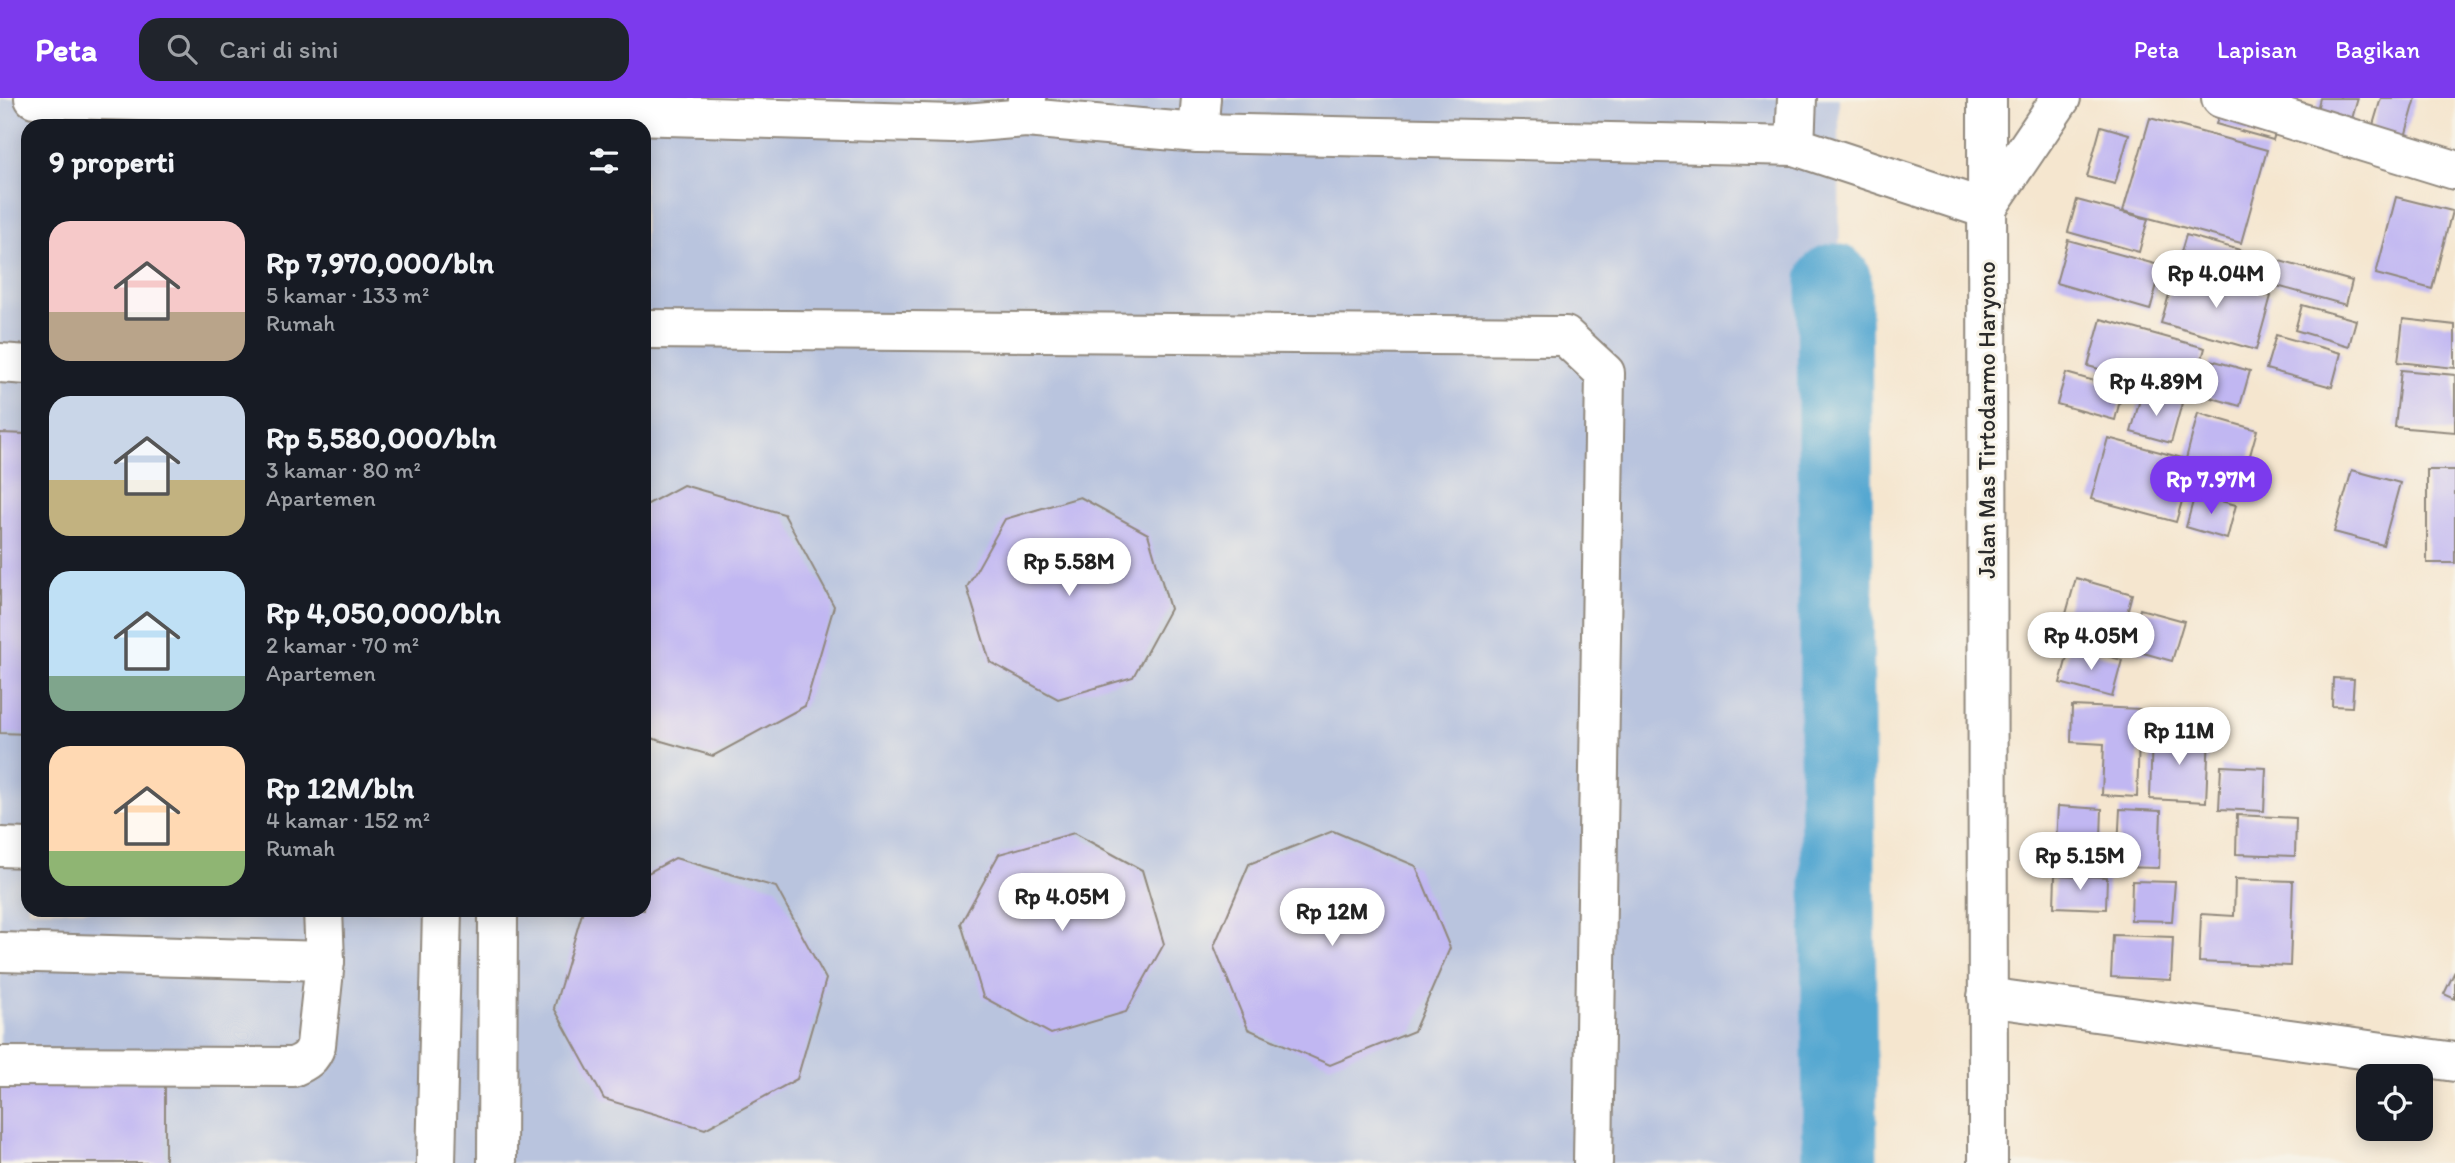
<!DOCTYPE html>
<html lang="id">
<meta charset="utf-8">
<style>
body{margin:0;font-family:Itim,sans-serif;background:#20242c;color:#f1f3f6;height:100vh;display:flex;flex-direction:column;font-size:26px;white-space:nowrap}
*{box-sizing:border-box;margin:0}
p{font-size:23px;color:#9ea1a6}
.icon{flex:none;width:38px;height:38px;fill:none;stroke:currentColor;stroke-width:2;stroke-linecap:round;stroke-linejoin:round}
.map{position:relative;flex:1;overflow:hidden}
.sheet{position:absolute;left:21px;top:21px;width:630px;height:798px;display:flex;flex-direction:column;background:#171b24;border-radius:21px;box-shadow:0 4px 18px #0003}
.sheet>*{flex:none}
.fabs{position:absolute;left:2356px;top:966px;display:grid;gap:14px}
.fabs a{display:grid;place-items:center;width:77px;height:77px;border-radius:14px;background:#171b24;box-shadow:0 4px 18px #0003;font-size:35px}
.price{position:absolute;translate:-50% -60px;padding:0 16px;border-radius:24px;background:#fff;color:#222;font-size:23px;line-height:46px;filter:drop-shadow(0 2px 4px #0008)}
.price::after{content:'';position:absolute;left:50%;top:42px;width:21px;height:16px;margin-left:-10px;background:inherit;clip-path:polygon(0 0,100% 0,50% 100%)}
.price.on{background:#7c3aed;color:#fff}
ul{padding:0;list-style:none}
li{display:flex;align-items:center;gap:21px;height:175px;padding:0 28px}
li span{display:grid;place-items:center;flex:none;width:196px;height:140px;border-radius:21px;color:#555}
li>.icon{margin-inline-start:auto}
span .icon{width:84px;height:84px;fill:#fffc;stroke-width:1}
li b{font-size:30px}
h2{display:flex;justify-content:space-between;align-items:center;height:84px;padding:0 28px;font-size:30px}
header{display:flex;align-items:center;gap:42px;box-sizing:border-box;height:98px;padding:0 35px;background:#7c3aed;color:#fff}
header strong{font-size:33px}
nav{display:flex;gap:38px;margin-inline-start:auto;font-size:24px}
.search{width:490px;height:63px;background:#20242c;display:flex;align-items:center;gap:18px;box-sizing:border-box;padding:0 24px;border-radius:21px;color:#9ea1a6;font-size:26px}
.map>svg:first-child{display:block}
</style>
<header>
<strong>Peta</strong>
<div class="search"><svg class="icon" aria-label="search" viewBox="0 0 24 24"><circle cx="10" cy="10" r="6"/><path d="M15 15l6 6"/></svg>Cari di sini</div>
<nav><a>Peta</a><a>Lapisan</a><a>Bagikan</a></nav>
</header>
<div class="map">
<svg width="2455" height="1065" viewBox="0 0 2455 1065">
<rect width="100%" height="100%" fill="#f7f3e8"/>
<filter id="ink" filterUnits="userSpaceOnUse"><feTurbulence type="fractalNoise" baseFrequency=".0143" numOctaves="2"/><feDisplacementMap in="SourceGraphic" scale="14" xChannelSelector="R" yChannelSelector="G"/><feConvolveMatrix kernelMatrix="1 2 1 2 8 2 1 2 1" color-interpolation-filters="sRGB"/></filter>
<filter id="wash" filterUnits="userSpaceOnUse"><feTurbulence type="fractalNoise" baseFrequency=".00686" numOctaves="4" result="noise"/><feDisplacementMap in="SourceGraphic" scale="28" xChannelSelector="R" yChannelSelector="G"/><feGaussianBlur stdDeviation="1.57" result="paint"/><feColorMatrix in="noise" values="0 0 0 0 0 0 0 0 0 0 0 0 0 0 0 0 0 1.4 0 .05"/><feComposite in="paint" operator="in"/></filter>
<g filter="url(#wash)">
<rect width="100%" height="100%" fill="#f5e6cf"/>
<path fill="#b9c4de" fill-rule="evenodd" d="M0,0h1839l3,1065h-1842zM28,28h616v784h-616z"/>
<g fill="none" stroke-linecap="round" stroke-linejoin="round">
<polyline stroke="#56a8d1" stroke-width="75" points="1834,183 1840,1065"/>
</g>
<g id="blocks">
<g fill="#c1b7f2">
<polygon points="2320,0 2358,0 2347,38 2313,28"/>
<polygon points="2381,0 2416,0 2403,46 2370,37"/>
<polygon points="2222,6 2279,22 2273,42 2216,26"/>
<polygon points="2150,20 2267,52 2241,145 2123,113"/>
<polygon points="2101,28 2129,36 2115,86 2087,79"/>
<polygon points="2396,99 2452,113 2432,191 2376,176"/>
<polygon points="2077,102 2148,121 2139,154 2068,134"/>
<polygon points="2186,137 2352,183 2346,207 2179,161"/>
<polygon points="2068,142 2162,168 2150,212 2056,185"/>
<polygon points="2176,172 2271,198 2256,252 2161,225"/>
<polygon points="2302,207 2356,222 2349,248 2295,232"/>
<polygon points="2101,221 2205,250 2192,297 2088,268"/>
<polygon points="2403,221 2455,227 2455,270 2398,264"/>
<polygon points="2276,237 2341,255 2332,289 2266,271"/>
<polygon points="2211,262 2250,273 2240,308 2202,297"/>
<polygon points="2401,272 2455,277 2455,334 2395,329"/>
<polygon points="2066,275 2123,291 2115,322 2057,306"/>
<polygon points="2142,294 2182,305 2171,345 2131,334"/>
<polygon points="2198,315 2257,332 2244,379 2193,365 2176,424 2091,401 2108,340 2186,361"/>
<polygon points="0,335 28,336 28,636 0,635"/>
<polygon points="2352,372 2400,385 2383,447 2334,434"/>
<rect x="2427" y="372" width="28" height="93"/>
<polygon points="683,387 784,416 834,508 805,608 713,658 644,638 644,408"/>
<polygon points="2195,396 2236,407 2227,441 2186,429"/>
<polygon points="1080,399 1148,436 1170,511 1133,579 1058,601 990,564 967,489 1005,421"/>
<polygon points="2076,480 2132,496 2119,545 2062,530"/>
<polygon points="2140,511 2184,523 2172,563 2129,551"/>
<polygon points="2070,548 2122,562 2112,599 2060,585"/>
<polygon points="2333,580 2354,581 2352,609 2332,608"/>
<polygon points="2072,608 2140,611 2137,699 2102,697 2104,646 2071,644"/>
<polygon points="2152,635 2209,637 2206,704 2150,701"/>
<polygon points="2221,668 2266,670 2264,713 2219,711"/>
<polygon points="2058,708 2102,711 2100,768 2055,766"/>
<polygon points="2120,711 2161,713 2159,770 2117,769"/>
<polygon points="2237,717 2296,720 2295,758 2236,756"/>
<polygon points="1333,733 1416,768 1450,850 1414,933 1330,967 1248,931 1214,848 1249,766"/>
<polygon points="1074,735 1142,772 1164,846 1126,914 1051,936 983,899 961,825 999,756"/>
<polygon points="675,760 776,789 826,881 797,981 705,1031 604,1001 554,910 583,812 644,812 644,777"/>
<polygon points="2055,777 2107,779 2106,811 2054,809"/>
<polygon points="2235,781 2293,783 2290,868 2199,864 2201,816 2234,818"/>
<polygon points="2132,783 2175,784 2172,823 2131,822"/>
<polygon points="2113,837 2173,839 2171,882 2111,879"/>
<polygon points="2455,873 2455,901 2444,896"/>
<polygon points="0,984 165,985 165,1065 0,1065"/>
</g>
</g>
</g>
<g filter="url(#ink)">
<use href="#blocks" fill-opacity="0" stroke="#90887d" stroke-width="2"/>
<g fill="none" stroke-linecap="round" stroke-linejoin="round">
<g stroke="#90887d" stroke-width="42">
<g id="minor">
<polyline points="34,0 953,26 1026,20"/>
<polyline points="1027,0 1026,20 1198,35"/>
<polyline points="1201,0 1198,35 1795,48"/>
<polyline points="1797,0 1795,48 1986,111 2061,0"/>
<polyline points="1987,0 1988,1065"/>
<polyline points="2221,0 2455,72"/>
<polyline points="644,231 1565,238 1605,275 1593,1065"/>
<polyline points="0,265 28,267"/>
<polyline points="0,749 28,750"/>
<polyline points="0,854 325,863"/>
<polyline points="1987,899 2455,964"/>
<path d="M0,968l293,1c12,-5 19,-9 23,-22l9,-84 -2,-51"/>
<polyline points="436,1065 442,812"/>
<polyline points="497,1065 498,812"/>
</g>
</g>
<use href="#minor" stroke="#fff" stroke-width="38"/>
</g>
</g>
<g text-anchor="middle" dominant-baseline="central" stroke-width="6" stroke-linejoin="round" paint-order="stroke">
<g font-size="24" fill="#2b2b2b" stroke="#f7f3e8">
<text transform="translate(1986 322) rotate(-90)">Jalan Mas Tirtodarmo Haryono</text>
</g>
</g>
</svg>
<div class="fabs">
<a><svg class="icon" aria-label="locate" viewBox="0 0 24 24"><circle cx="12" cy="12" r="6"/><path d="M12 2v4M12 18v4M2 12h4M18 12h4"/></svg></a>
</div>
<b class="price" style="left:2216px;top:212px">Rp 4.04M</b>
<b class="price" style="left:2156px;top:320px">Rp 4.89M</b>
<b class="price on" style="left:2211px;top:418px">Rp 7.97M</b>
<b class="price" style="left:1069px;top:500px">Rp 5.58M</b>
<b class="price" style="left:2091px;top:574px">Rp 4.05M</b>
<b class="price" style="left:2179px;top:669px">Rp 11M</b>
<b class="price" style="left:2080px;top:794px">Rp 5.15M</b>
<b class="price" style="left:1062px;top:835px">Rp 4.05M</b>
<b class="price" style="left:1332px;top:850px">Rp 12M</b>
<section class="sheet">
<h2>9 properti<svg class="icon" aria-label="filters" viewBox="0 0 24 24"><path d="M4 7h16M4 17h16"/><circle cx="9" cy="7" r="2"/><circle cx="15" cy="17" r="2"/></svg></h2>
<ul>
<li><span style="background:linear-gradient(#f6c9c9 65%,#b9a48a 0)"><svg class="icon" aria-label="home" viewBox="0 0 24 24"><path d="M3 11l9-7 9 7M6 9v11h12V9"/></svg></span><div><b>Rp 7,970,000/bln</b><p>5 kamar · 133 m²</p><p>Rumah</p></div></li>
<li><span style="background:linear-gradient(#c9d6e8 60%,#c2b280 0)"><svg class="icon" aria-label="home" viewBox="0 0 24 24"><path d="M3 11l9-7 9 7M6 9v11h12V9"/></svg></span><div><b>Rp 5,580,000/bln</b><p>3 kamar · 80 m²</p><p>Apartemen</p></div></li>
<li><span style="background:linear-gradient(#bfe0f5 75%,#7fa58c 0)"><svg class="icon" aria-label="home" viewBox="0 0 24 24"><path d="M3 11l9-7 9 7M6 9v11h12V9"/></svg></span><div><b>Rp 4,050,000/bln</b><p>2 kamar · 70 m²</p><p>Apartemen</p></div></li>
<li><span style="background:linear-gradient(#ffd9b3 75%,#8fb573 0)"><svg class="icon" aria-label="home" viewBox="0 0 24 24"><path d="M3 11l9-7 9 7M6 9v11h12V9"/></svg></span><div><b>Rp 12M/bln</b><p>4 kamar · 152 m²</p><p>Rumah</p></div></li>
</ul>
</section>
</div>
